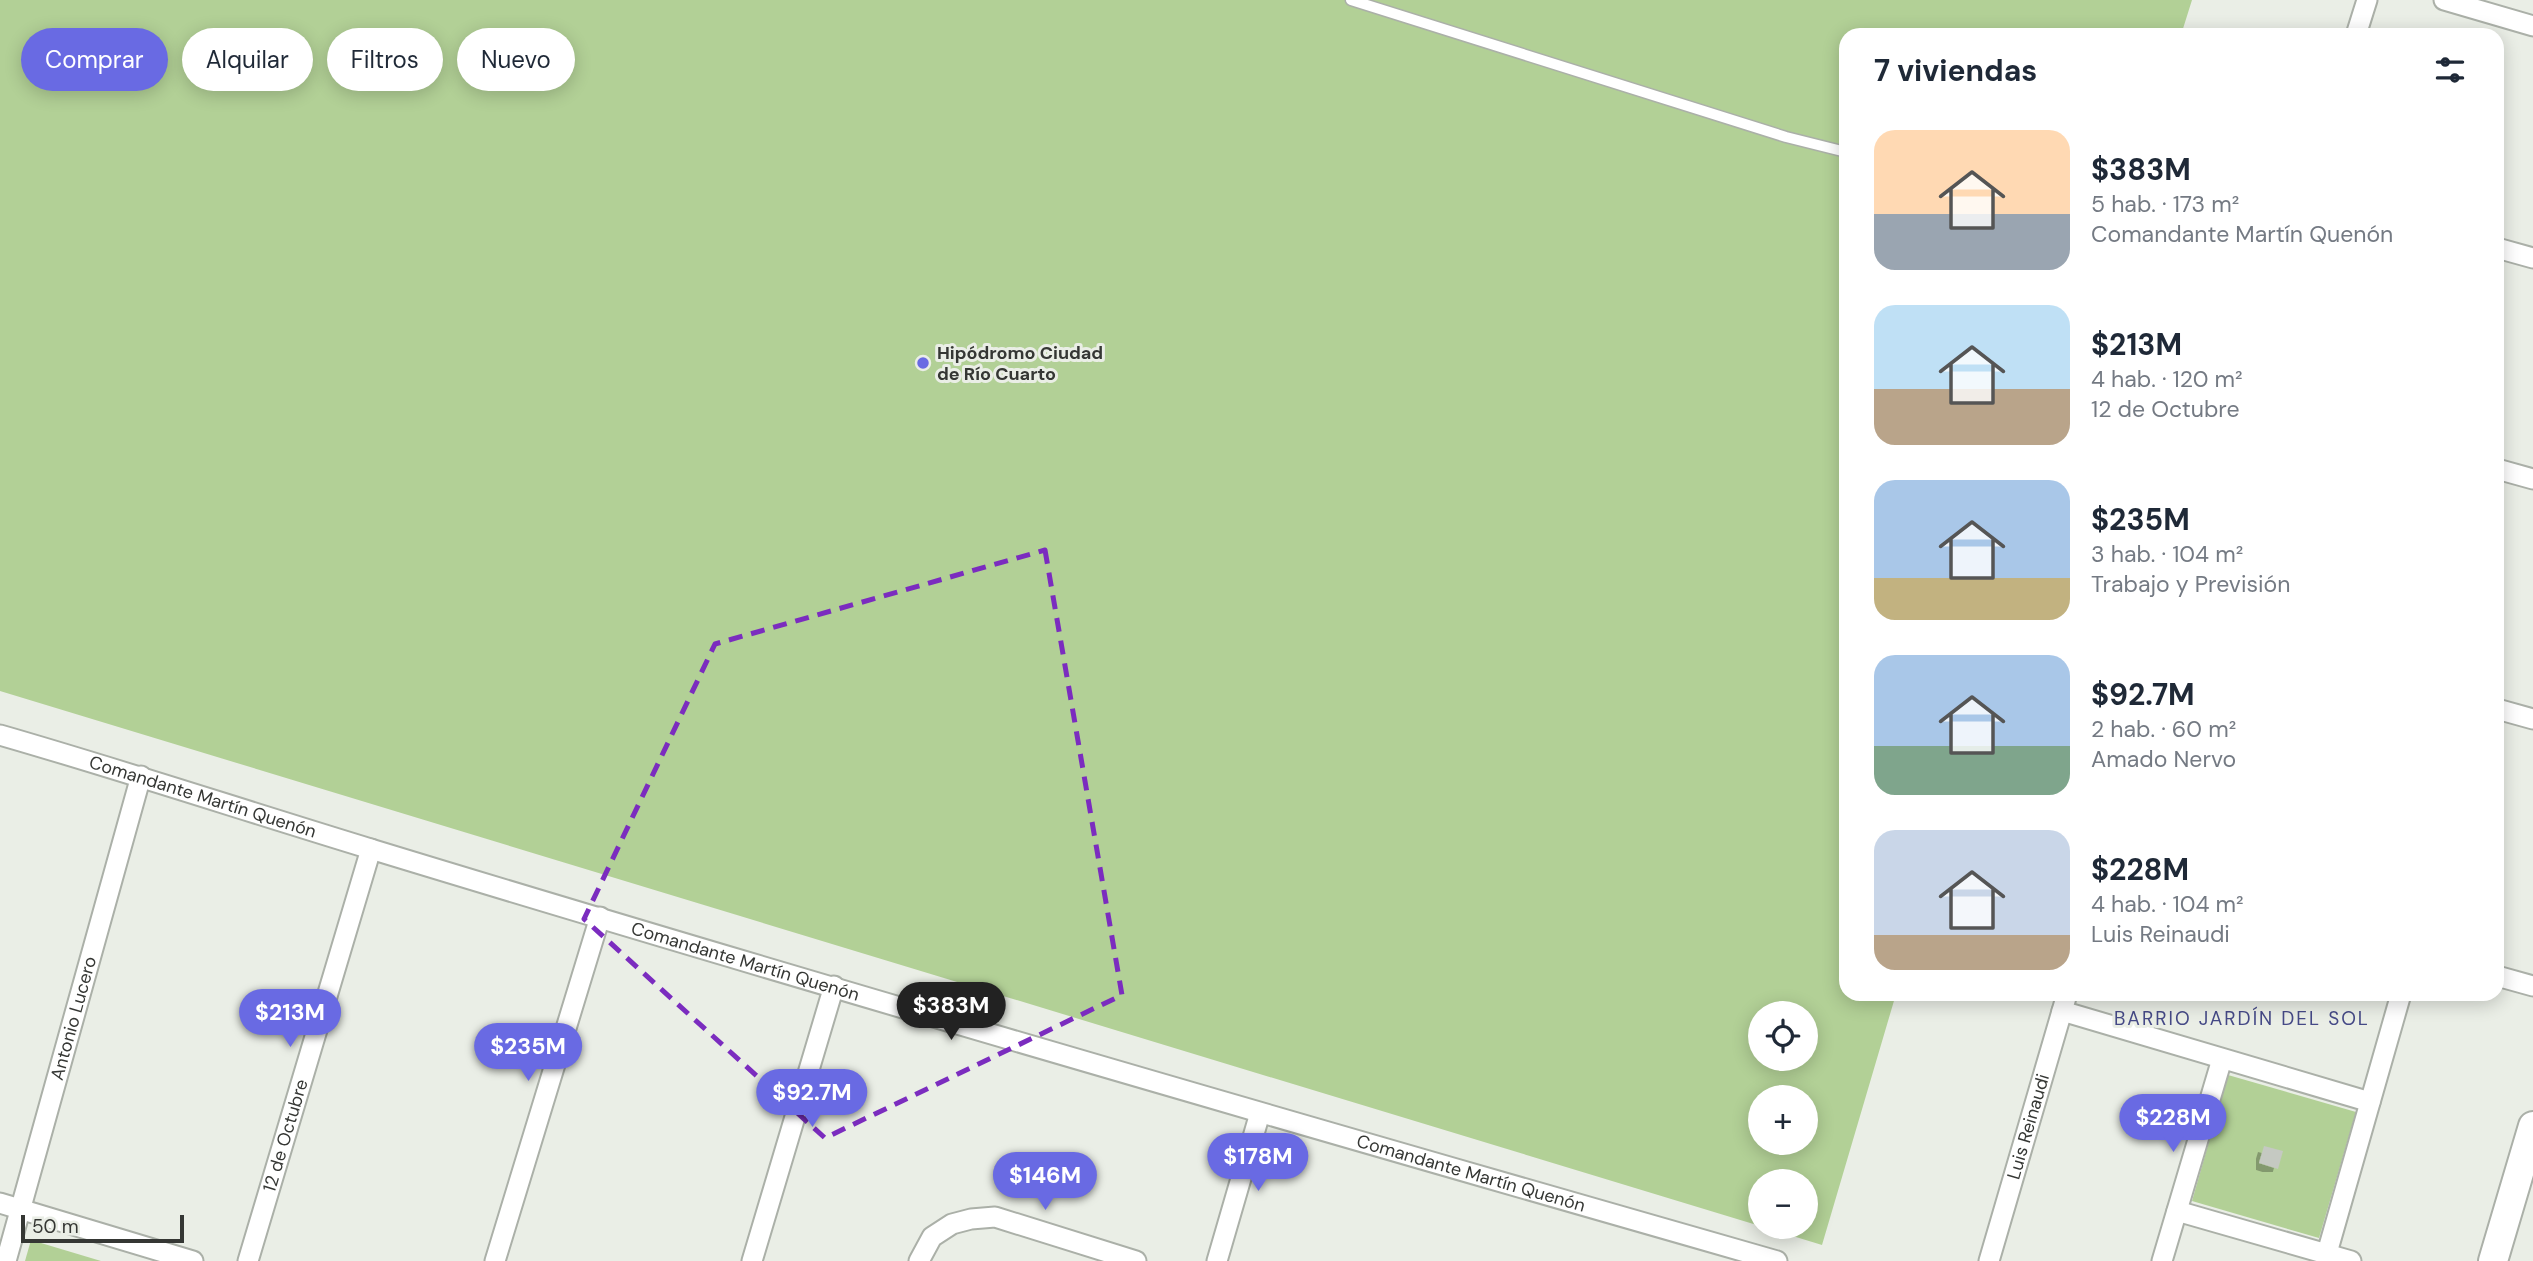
<!DOCTYPE html>
<html lang="es">
<meta charset="utf-8">
<style>
body{margin:0;font-family:"DM Sans",sans-serif;background:#f6f6f7;color:#1f2937;height:100vh;display:flex;flex-direction:column;font-size:26px;white-space:nowrap}
*{box-sizing:border-box;margin:0}
p{font-size:23px;color:#747a83}
.icon{flex:none;width:38px;height:38px;fill:none;stroke:currentColor;stroke-width:2;stroke-linecap:round;stroke-linejoin:round}
.map{position:relative;flex:1;overflow:hidden}
.drawer{position:absolute;left:1839px;top:28px;width:665px;height:973px;display:flex;flex-direction:column;background:#fff;border-radius:21px;box-shadow:0 4px 18px #0003}
.drawer>*{flex:none}
.top-card{position:absolute;left:21px;top:28px;width:665px;height:63px;display:flex;gap:14px}
.tools{position:absolute;left:1748px;top:1001px;display:grid;gap:14px}
.tools a{display:grid;place-items:center;width:70px;height:70px;border-radius:50%;background:#fff;box-shadow:0 4px 18px #0003;font-size:35px}
.scale{position:absolute;left:21px;bottom:18px;width:163px;box-sizing:border-box;padding-left:7px;border:4px solid #353734;border-top:0;font-size:19px;line-height:24px;white-space:nowrap;color:#353734;-webkit-text-stroke:5px #eaeee6;paint-order:stroke}
.price{position:absolute;translate:-50% -60px;padding:0 16px;border-radius:24px;background:#696ae3;color:#fff;font-size:23px;line-height:46px;filter:drop-shadow(0 2px 4px #0008)}
.price::after{content:'';position:absolute;left:50%;top:42px;width:21px;height:16px;margin-left:-10px;background:inherit;clip-path:polygon(0 0,100% 0,50% 100%)}
.price.active{background:#222;color:#fff}
ul{padding:0;list-style:none}
li{display:flex;align-items:center;gap:21px;height:175px;padding:0 35px}
li span{display:grid;place-items:center;flex:none;width:196px;height:140px;border-radius:21px;color:#555}
li>.icon{margin-inline-start:auto}
span .icon{width:84px;height:84px;fill:#fffc;stroke-width:1}
li b{font-size:30px}
h2{display:flex;justify-content:space-between;align-items:center;height:84px;padding:0 35px;font-size:30px}
.pill{padding:0 24px;border-radius:32px;background:#fff;box-shadow:0 4px 18px #0003;font-size:24px;line-height:63px}
.pill.active{background:#696ae3;color:#fff}
.map>svg:first-child{display:block}
</style>
<div class="map">
<svg width="2533" height="1261" viewBox="0 0 2533 1261">
<defs>
<filter id="shadow"><feDropShadow dx="-6" dy="6" stdDeviation="0" flood-color="#0004"/></filter>
</defs>
<rect width="100%" height="100%" fill="#eaeee6"/>
<g fill="#b2d096" fill-rule="evenodd">
<path d="M0,0h2192l-11,35h-335v959h50l-74,251 -59,-18h43v-46h-46v45l-1760,-535zM1760,1013h46v46h-46zM1760,1097h46v46h-46z"/>
<polygon points="2228,1075 2356,1112 2319,1238 2192,1201"/>
<polygon points="31,1240 101,1261 25,1261"/>
</g>
<polygon fill="#c5c9c2" filter="url(#shadow)" points="2264,1146 2283,1151 2278,1169 2259,1163"/>
<g fill="none" stroke-linecap="round" stroke-linejoin="round">
<g stroke="#abb0a8" stroke-width="13">
<polyline id="lane" points="1351,0 1786,137 1846,152"/>
</g>
<g stroke="#abb0a8" stroke-width="23">
<g id="street">
<polyline points="2444,0 2533,26"/>
<polyline points="2356,35 2367,0"/>
<polyline points="2497,248 2533,258"/>
<polyline points="2497,469 2533,479"/>
<polyline points="2497,709 2533,719"/>
<path id="s1" d="M0,735c125,36 249,77 374,115 466,142 934,277 1403,411"/>
<polyline points="2497,976 2533,986"/>
<polyline points="2062,1011 2370,1102"/>
<polyline points="0,1203 193,1261"/>
<polyline points="2177,1211 2351,1261"/>
<polyline points="2327,1253 2401,994"/>
<path id="s2" d="M6,1261l135,-485"/>
<path id="s3" d="M248,1261l123,-412"/>
<polyline points="495,1261 600,917"/>
<polyline points="752,1261 834,986"/>
<polyline points="919,1261 932,1237 952,1224 971,1219 995,1217 1136,1261"/>
<polyline points="1217,1261 1260,1113"/>
<path id="s4" d="M1989,1261l78,-267"/>
<polyline points="2162,1261 2222,1059"/>
</g>
</g>
<g stroke="#abb0a8" stroke-width="32">
<polyline id="secondary" points="2493,1261 2533,1126"/>
</g>
<use href="#lane" stroke="#fff" stroke-width="10"/>
<use href="#street" stroke="#fff" stroke-width="19"/>
<use href="#secondary" stroke="#fff" stroke-width="28"/>
</g>
<path fill="none" stroke="#7b2cbf" stroke-width="5" stroke-dasharray="14 9" stroke-linejoin="round" d="M1045,550l77,445 -297,143 -241,-219 131,-275z"/>
<circle fill="#696ae3" stroke="#eaeee6" stroke-width="2.5" cx="923" cy="363" r="7"/>
<g text-anchor="middle" dominant-baseline="central" stroke-width="6" stroke-linejoin="round" paint-order="stroke">
<g font-size="18" font-weight="bold" fill="#353734" stroke="#eaeee6" text-anchor="start">
<text x="937" y="353">Hipódromo Ciudad<tspan x="937" dy="21">de Río Cuarto</tspan></text>
</g>
<g font-size="18" fill="#353734" stroke="#eaeee6">
<text stroke="none"><textPath href="#s1" startOffset="212">Comandante Martín Quenón</textPath></text>
<text stroke="none"><textPath href="#s1" startOffset="779">Comandante Martín Quenón</textPath></text>
<text stroke="none"><textPath href="#s2" startOffset="252">Antonio Lucero</textPath></text>
<text stroke="none"><textPath href="#s4" startOffset="140">Luis Reinaudi</textPath></text>
<text stroke="none"><textPath href="#s3" startOffset="131">12 de Octubre</textPath></text>
<text stroke="none"><textPath href="#s1" startOffset="1535">Comandante Martín Quenón</textPath></text>
</g>
<g font-size="19" letter-spacing="2" fill="#454986" stroke="#eaeee6">
<text x="2242" y="1018">BARRIO JARDÍN DEL SOL</text>
</g>
</g>
</svg>
<div class="tools">
<a><svg class="icon" aria-label="locate" viewBox="0 0 24 24"><circle cx="12" cy="12" r="6"/><path d="M12 2v4M12 18v4M2 12h4M18 12h4"/></svg></a>
<a>+</a>
<a>−</a>
</div>
<div class="scale">50 m</div>
<b class="price active" style="left:951px;top:1042px">$383M</b>
<b class="price" style="left:290px;top:1049px">$213M</b>
<b class="price" style="left:528px;top:1083px">$235M</b>
<b class="price" style="left:812px;top:1129px">$92.7M</b>
<b class="price" style="left:2173px;top:1154px">$228M</b>
<b class="price" style="left:1258px;top:1193px">$178M</b>
<b class="price" style="left:1045px;top:1212px">$146M</b>
<div class="top-card">
<a class="pill active">Comprar</a>
<a class="pill">Alquilar</a>
<a class="pill">Filtros</a>
<a class="pill">Nuevo</a>
</div>
<section class="drawer">
<h2>7 viviendas<svg class="icon" aria-label="filters" viewBox="0 0 24 24"><path d="M4 7h16M4 17h16"/><circle cx="9" cy="7" r="2"/><circle cx="15" cy="17" r="2"/></svg></h2>
<ul>
<li><span style="background:linear-gradient(#ffd9b3 60%,#9aa5b1 0)"><svg class="icon" aria-label="home" viewBox="0 0 24 24"><path d="M3 11l9-7 9 7M6 9v11h12V9"/></svg></span><div><b>$383M</b><p>5 hab. · 173 m²</p><p>Comandante Martín Quenón</p></div></li>
<li><span style="background:linear-gradient(#bfe0f5 60%,#b9a48a 0)"><svg class="icon" aria-label="home" viewBox="0 0 24 24"><path d="M3 11l9-7 9 7M6 9v11h12V9"/></svg></span><div><b>$213M</b><p>4 hab. · 120 m²</p><p>12 de Octubre</p></div></li>
<li><span style="background:linear-gradient(#a9c7e8 70%,#c2b280 0)"><svg class="icon" aria-label="home" viewBox="0 0 24 24"><path d="M3 11l9-7 9 7M6 9v11h12V9"/></svg></span><div><b>$235M</b><p>3 hab. · 104 m²</p><p>Trabajo y Previsión</p></div></li>
<li><span style="background:linear-gradient(#a9c7e8 65%,#7fa58c 0)"><svg class="icon" aria-label="home" viewBox="0 0 24 24"><path d="M3 11l9-7 9 7M6 9v11h12V9"/></svg></span><div><b>$92.7M</b><p>2 hab. · 60 m²</p><p>Amado Nervo</p></div></li>
<li><span style="background:linear-gradient(#c9d6e8 75%,#b9a48a 0)"><svg class="icon" aria-label="home" viewBox="0 0 24 24"><path d="M3 11l9-7 9 7M6 9v11h12V9"/></svg></span><div><b>$228M</b><p>4 hab. · 104 m²</p><p>Luis Reinaudi</p></div></li>
</ul>
</section>
</div>
